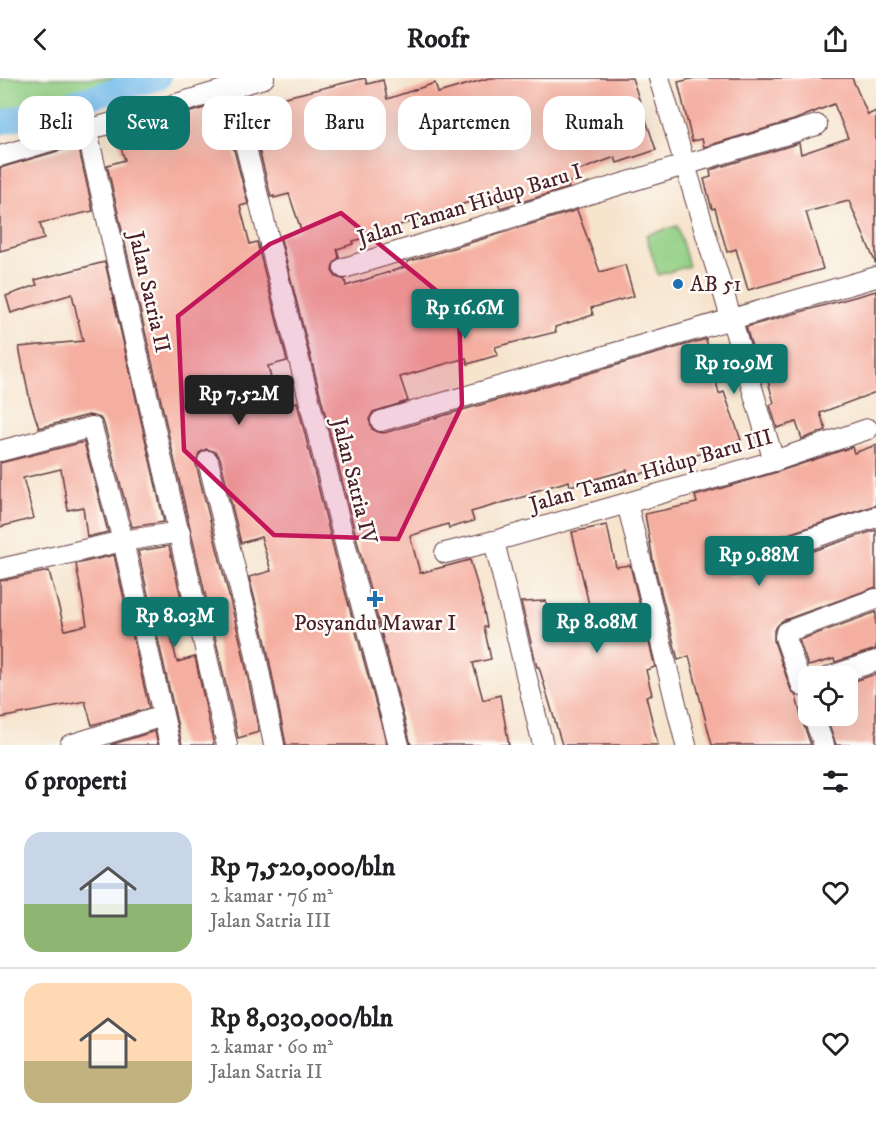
<!DOCTYPE html>
<html lang="id">
<meta charset="utf-8">
<style>
body{margin:0;font-family:"IM FELL DW Pica",serif;background:#f6f6f6;color:#202124;height:100vh;display:flex;flex-direction:column;font-size:22px;white-space:nowrap}
*{box-sizing:border-box;margin:0}
p{font-size:20px;color:#757577}
.icon{flex:none;width:33px;height:33px;fill:none;stroke:currentColor;stroke-width:2;stroke-linecap:round;stroke-linejoin:round}
.map{position:relative;height:667px;overflow:hidden}
.side{display:flex;flex-direction:column;background:#fff;flex:1}
.side>*{flex:none}
.banner{position:absolute;left:18px;top:18px;width:840px;height:54px;display:flex;gap:12px}
.controls{position:absolute;left:798px;top:588px;display:grid;gap:12px}
.controls a{display:grid;place-items:center;width:60px;height:60px;border-radius:12px;background:#fff;box-shadow:0 6px 24px #0002;font-size:30px}
.price{position:absolute;translate:-50% -51px;padding:0 14px;border-radius:6px;background:#0f766e;color:#fff;font-size:20px;line-height:39px;filter:drop-shadow(0 2px 3px #0008)}
.price::after{content:'';position:absolute;left:50%;top:36px;width:18px;height:14px;margin-left:-9px;background:inherit;clip-path:polygon(0 0,100% 0,50% 100%)}
.price.active{background:#222;color:#fff}
ul{padding:0;list-style:none}
li{display:flex;align-items:center;gap:18px;height:150px;padding:0 24px}
li+li{border-top:2px solid #e0e0e0}
li span{display:grid;place-items:center;flex:none;width:168px;height:120px;border-radius:18px;color:#555}
li>.icon{margin-inline-start:auto}
span .icon{width:72px;height:72px;fill:#fffc;stroke-width:1}
li b{font-size:26px}
h2{display:flex;justify-content:space-between;align-items:center;height:72px;padding:0 24px;font-size:26px}
.chip{padding:0 21px;border-radius:18px;background:#fff;box-shadow:0 6px 24px #0002;font-size:21px;line-height:54px}
.chip.active{background:#0f766e;color:#fff}
header{display:flex;justify-content:space-between;align-items:center;height:78px;padding:0 24px;background:#fff;font-size:27px;font-weight:700}
.map>svg:first-child{display:block}
</style>
<header><svg class="icon" aria-label="back" viewBox="0 0 24 24"><path d="M15 5l-7 7 7 7"/></svg>Roofr<svg class="icon" aria-label="share" viewBox="0 0 24 24"><path d="M12 15V3M7 8l5-5 5 5M5 13v7h14v-7"/></svg></header>
<div class="map">
<svg width="876" height="667" viewBox="0 0 876 667">
<rect width="100%" height="100%" fill="#fdfcf7"/>
<filter id="ink" filterUnits="userSpaceOnUse"><feTurbulence type="fractalNoise" baseFrequency=".0167" numOctaves="2"/><feDisplacementMap in="SourceGraphic" scale="12" xChannelSelector="R" yChannelSelector="G"/><feConvolveMatrix kernelMatrix="1 2 1 2 8 2 1 2 1" color-interpolation-filters="sRGB"/></filter>
<filter id="wash" filterUnits="userSpaceOnUse"><feTurbulence type="fractalNoise" baseFrequency=".008" numOctaves="4" result="noise"/><feDisplacementMap in="SourceGraphic" scale="24" xChannelSelector="R" yChannelSelector="G"/><feGaussianBlur stdDeviation="1.35" result="paint"/><feColorMatrix in="noise" values="0 0 0 0 0 0 0 0 0 0 0 0 0 0 0 0 0 1.4 0 .05"/><feComposite in="paint" operator="in"/></filter>
<g filter="url(#wash)">
<rect width="100%" height="100%" fill="#f6e4cd"/>
<g fill="#92cf84" stroke="#6e7758" stroke-width="1.5">
<polygon points="0,0 159,0 0,45"/>
<polygon points="677,148 689,188 658,197 646,157"/>
</g>
<g fill="none" stroke-linecap="round" stroke-linejoin="round">
<polyline stroke="#73bcec" stroke-width="24" points="0,45 159,0"/>
</g>
<g id="blocks">
<g fill="#f5afa0">
<polygon points="365,0 367,6 383,2 387,21 435,5 438,15 489,0 632,0 656,72 617,85 615,79 575,94 577,102 567,105 569,110 500,130 496,117 456,128 457,131 375,154 376,157 353,163 353,166 337,171 339,179 333,187 332,193 336,199 345,202 346,208 408,188 407,184 577,132 600,194 625,187 634,218 591,230 593,237 555,249 556,254 495,269 498,277 468,286 466,280 400,299 408,323 373,334 369,341 372,351 378,354 384,355 706,261 719,316 724,314 741,362 629,400 627,392 570,408 569,403 532,414 533,416 471,434 474,443 449,450 448,446 410,458 420,495 470,482 482,523 487,549 484,549 491,581 473,585 483,622 500,617 509,667 411,667 361,478 280,158 301,152 289,116 274,120 274,118 271,119 248,28"/>
<polygon points="695,0 852,0 868,37 876,33 876,186 849,123 806,134 823,191 748,212 736,171 727,174 715,130 712,131 704,101 711,99 710,92 799,65 801,76 848,60 834,26 794,42 704,69 702,61 692,63 678,4"/>
<polygon points="218,26 221,33 224,33 248,126 240,128 250,166 257,164 287,283 268,288 278,329 297,324 337,484 387,667 286,667 265,561 249,499 271,493 261,459 241,465 220,380 216,374 206,371 199,375 196,386 241,566 259,654 238,660 107,87 125,82 118,62 154,50 153,45"/>
<polygon points="78,67 93,133 40,145 44,161 0,173 0,90"/>
<polygon points="105,184 164,444 132,449 104,346 100,340 89,337 39,350 30,323 19,269 83,263 72,216 11,235 6,218 37,207 35,202"/>
<polygon points="876,213 876,314 820,335 826,352 802,361 796,344 777,350 770,327 774,325 763,285 757,286 746,249"/>
<polygon points="84,364 108,454 87,459 83,429 68,432 61,391 23,400 34,440 0,449 0,385"/>
<polygon points="876,367 876,427 730,475 722,483 723,489 726,495 731,498 737,498 876,452 876,509 782,543 774,552 774,563 791,612 796,618 802,642 811,667 712,667 689,578 678,582 653,482 645,436 697,425 695,418 777,394 852,369 854,375"/>
<polygon points="607,447 616,489 630,487 655,589 646,592 652,617 646,618 658,667 562,667 539,589 537,589 521,524 546,523 547,538 590,531 572,454"/>
<polygon points="169,468 186,541 168,545 177,584 195,579 214,667 182,667 138,473"/>
<polygon points="114,477 149,630 92,647 85,623 0,640 0,503 49,493 65,552 87,547 76,486"/>
<polygon points="876,534 876,571 835,584 834,581 808,588 799,562"/>
<polygon points="876,596 876,667 836,667 828,643 848,638 848,605"/>
<polygon points="155,653 158,667 110,667"/>
</g>
</g>
</g>
<g filter="url(#ink)">
<use href="#blocks" fill-opacity="0" stroke="#643d43" stroke-width="1.5"/>
<g fill="none" stroke-linecap="round" stroke-linejoin="round">
<g stroke="#643d43" stroke-width="22">
<g id="minor">
<polyline points="659,0 774,383"/>
<polyline points="231,10 349,481 399,667"/>
<polyline points="87,53 227,667"/>
<polyline points="0,78 264,0"/>
<polyline points="344,190 817,47"/>
<polyline points="381,343 876,199"/>
<polyline points="0,373 92,349 123,463 170,667"/>
<polyline points="208,383 253,563 274,667"/>
<polyline points="627,425 686,667"/>
<polyline points="494,463 543,667"/>
<polyline points="445,475 494,463 774,383 868,351"/>
<polyline points="734,486 876,439"/>
<polyline points="0,491 123,463 180,454"/>
<polyline points="831,598 876,583"/>
<polyline points="802,608 785,559 786,554 876,521"/>
<polyline points="813,638 824,667"/>
<polyline points="70,667 163,638"/>
</g>
</g>
<use href="#minor" stroke="#fff" stroke-width="20"/>
</g>
</g>
<path fill="#c2185b" fill-opacity="0.2" stroke="#c2185b" stroke-width="4.5" stroke-linejoin="round" d="M341,135l118,96 3,96 -64,134 -124,-4 -90,-85 -6,-134 92,-72z"/>
<g fill="#1f6fb2" stroke="#fdfcf7" stroke-width="2">
<circle cx="678" cy="206" r="6"/>
<path d="M372 512h6v6h6v6h-6v6h-6v-6h-6v-6h6z"/>
</g>
<g text-anchor="middle" dominant-baseline="central" stroke-width="5" stroke-linejoin="round" paint-order="stroke">
<g font-size="22" fill="#4a1f2b" stroke="#fdfcf7">
<text transform="translate(470 127) rotate(-17)">Jalan Taman Hidup Baru I</text>
<text transform="translate(149 214) rotate(77)">Jalan Satria II</text>
<text transform="translate(651 393) rotate(-16)">Jalan Taman Hidup Baru III</text>
<text transform="translate(354 403) rotate(76)">Jalan Satria IV</text>
</g>
<g font-size="22" fill="#4a1f2b" stroke="#fdfcf7" text-anchor="start">
<text x="690" y="206">AB 51</text>
<text x="375" y="545" text-anchor="middle">Posyandu Mawar I</text>
</g>
</g>
</svg>
<div class="controls">
<a><svg class="icon" aria-label="locate" viewBox="0 0 24 24"><circle cx="12" cy="12" r="6"/><path d="M12 2v4M12 18v4M2 12h4M18 12h4"/></svg></a>
</div>
<b class="price" style="left:465px;top:262px">Rp 16.6M</b>
<b class="price" style="left:734px;top:317px">Rp 10.9M</b>
<b class="price active" style="left:239px;top:348px">Rp 7.52M</b>
<b class="price" style="left:759px;top:509px">Rp 9.88M</b>
<b class="price" style="left:175px;top:570px">Rp 8.03M</b>
<b class="price" style="left:597px;top:576px">Rp 8.08M</b>
<div class="banner">
<a class="chip">Beli</a>
<a class="chip active">Sewa</a>
<a class="chip">Filter</a>
<a class="chip">Baru</a>
<a class="chip">Apartemen</a>
<a class="chip">Rumah</a>
</div>
</div>
<section class="side">
<h2>6 properti<svg class="icon" aria-label="filters" viewBox="0 0 24 24"><path d="M4 7h16M4 17h16"/><circle cx="9" cy="7" r="2"/><circle cx="15" cy="17" r="2"/></svg></h2>
<ul>
<li><span style="background:linear-gradient(#c9d6e8 60%,#8fb573 0)"><svg class="icon" aria-label="home" viewBox="0 0 24 24"><path d="M3 11l9-7 9 7M6 9v11h12V9"/></svg></span><div><b>Rp 7,520,000/bln</b><p>2 kamar · 76 m²</p><p>Jalan Satria III</p></div><svg class="icon" aria-label="heart" viewBox="0 0 24 24"><path d="M12 20l-8-8c-3-5 5-10 8-4 3-6 11-1 8 4z"/></svg></li>
<li><span style="background:linear-gradient(#ffd9b3 65%,#c2b280 0)"><svg class="icon" aria-label="home" viewBox="0 0 24 24"><path d="M3 11l9-7 9 7M6 9v11h12V9"/></svg></span><div><b>Rp 8,030,000/bln</b><p>2 kamar · 60 m²</p><p>Jalan Satria II</p></div><svg class="icon" aria-label="heart" viewBox="0 0 24 24"><path d="M12 20l-8-8c-3-5 5-10 8-4 3-6 11-1 8 4z"/></svg></li>
</ul>
</section>
